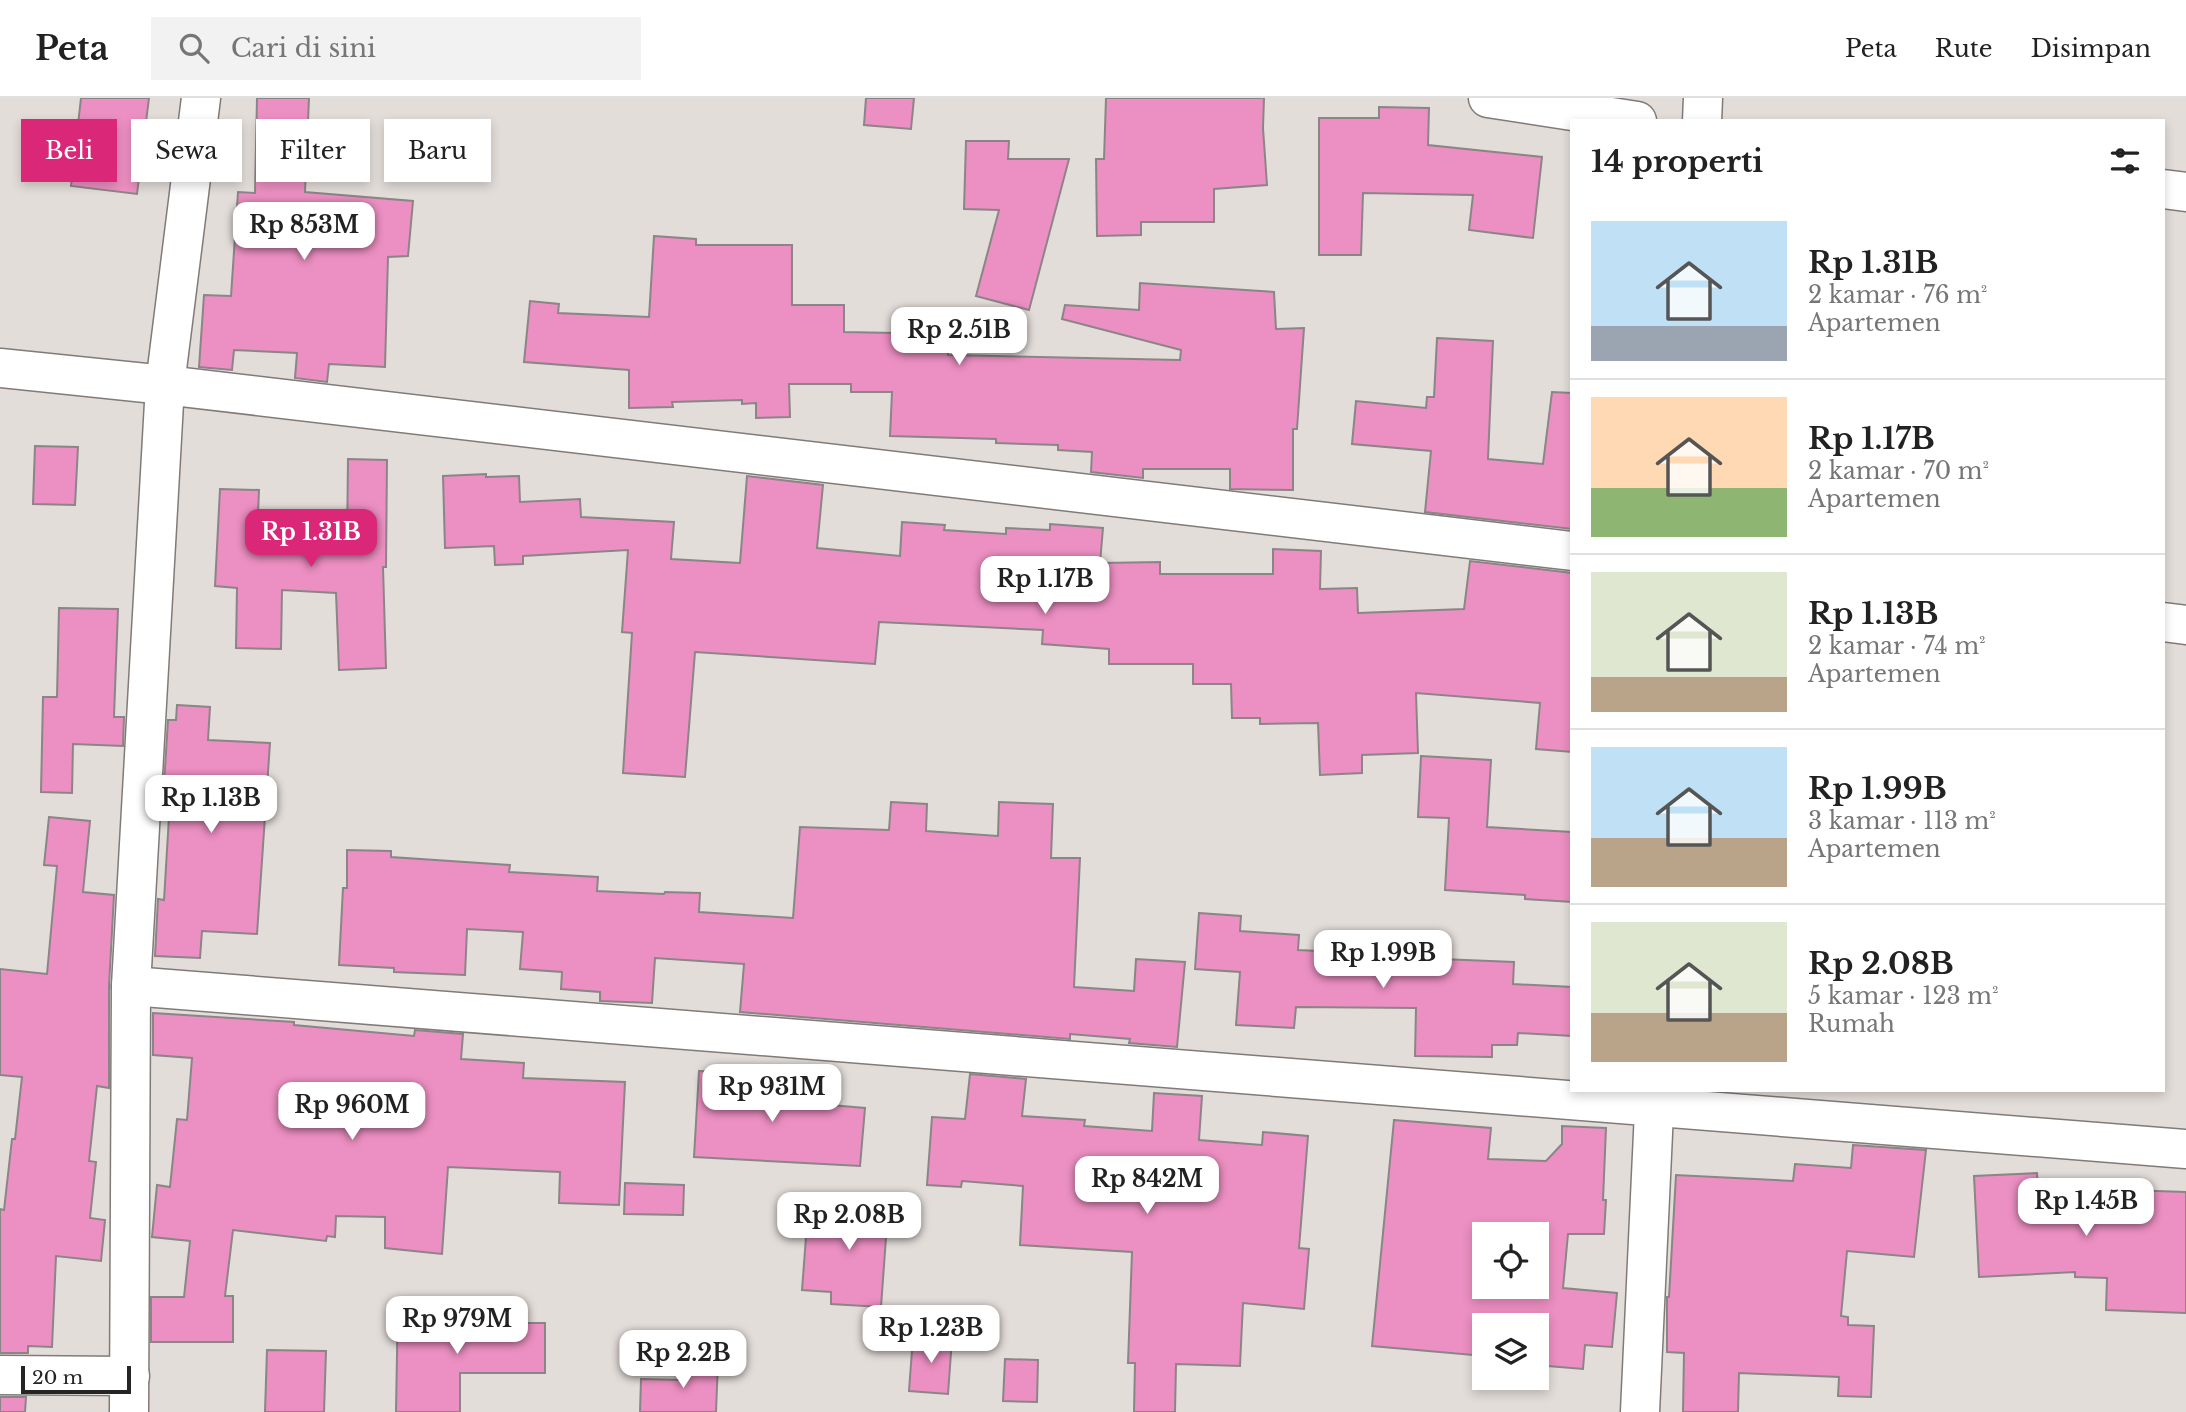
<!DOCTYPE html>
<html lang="id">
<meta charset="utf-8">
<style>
body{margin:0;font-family:"Libre Baskerville",serif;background:#f2f2f2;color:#222;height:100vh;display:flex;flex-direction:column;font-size:26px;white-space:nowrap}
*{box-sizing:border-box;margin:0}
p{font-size:23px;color:#767676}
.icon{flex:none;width:38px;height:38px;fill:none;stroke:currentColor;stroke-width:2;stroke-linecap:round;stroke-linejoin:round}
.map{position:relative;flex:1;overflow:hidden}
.details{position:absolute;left:1570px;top:21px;width:595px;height:973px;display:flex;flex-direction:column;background:#fff;border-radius:0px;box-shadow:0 4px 10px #0003}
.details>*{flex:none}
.top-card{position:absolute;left:21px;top:21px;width:665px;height:63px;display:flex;gap:14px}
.buttons{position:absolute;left:1472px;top:1124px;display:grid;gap:14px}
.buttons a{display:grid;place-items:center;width:77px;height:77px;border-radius:0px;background:#fff;box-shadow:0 4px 10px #0003;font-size:35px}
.scale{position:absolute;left:21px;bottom:18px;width:110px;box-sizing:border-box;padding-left:7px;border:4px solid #272524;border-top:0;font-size:19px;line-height:24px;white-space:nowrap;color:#272524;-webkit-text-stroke:5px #fff;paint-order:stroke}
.price{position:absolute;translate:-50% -60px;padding:0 16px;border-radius:14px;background:#fff;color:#222;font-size:23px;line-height:46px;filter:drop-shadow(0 2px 4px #0008)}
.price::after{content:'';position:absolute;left:50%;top:42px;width:21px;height:16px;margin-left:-10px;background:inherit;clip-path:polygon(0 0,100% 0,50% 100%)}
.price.on{background:#db2777;color:#fff}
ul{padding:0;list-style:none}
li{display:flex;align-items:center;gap:21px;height:175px;padding:0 21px}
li+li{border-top:2px solid #e0e0e0}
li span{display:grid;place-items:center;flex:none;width:196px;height:140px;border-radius:0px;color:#555}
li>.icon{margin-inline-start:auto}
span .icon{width:84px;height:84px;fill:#fffc;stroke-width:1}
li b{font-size:30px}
h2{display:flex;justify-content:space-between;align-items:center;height:84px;padding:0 21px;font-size:30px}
.pill{padding:0 24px;border-radius:0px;background:#fff;box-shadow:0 4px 10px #0003;font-size:24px;line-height:63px}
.pill.on{background:#db2777;color:#fff}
header{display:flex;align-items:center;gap:42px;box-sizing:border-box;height:98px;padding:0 35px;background:#fff;border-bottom:2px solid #e0e0e0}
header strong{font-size:33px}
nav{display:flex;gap:38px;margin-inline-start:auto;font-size:24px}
.search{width:490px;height:63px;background:#f2f2f2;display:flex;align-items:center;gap:18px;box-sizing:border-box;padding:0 24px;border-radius:0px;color:#767676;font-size:26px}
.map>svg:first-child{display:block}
</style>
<header>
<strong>Peta</strong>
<div class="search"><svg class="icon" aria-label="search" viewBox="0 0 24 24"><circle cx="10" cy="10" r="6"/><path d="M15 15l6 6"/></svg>Cari di sini</div>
<nav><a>Peta</a><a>Rute</a><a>Disimpan</a></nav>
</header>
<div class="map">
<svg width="2186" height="1314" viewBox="0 0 2186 1314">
<rect width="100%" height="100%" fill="#e3ddd9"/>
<g fill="#ec8fc2" stroke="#8b8588" stroke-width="2" fill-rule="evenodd">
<polygon points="81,0 149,0 137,96 71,88"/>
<polygon points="257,0 309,0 305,94 413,103 408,158 388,159 385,269 329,266 327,284 295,280 297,255 234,252 232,272 199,269 204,197 231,198 238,94 255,95"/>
<polygon points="866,0 914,0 911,31 864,27"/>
<polygon points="1106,0 1264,0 1263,30 1267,87 1214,91 1214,124 1141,124 1141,137 1097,138 1096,61 1104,61"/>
<polygon points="1379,9 1429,10 1428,47 1542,59 1533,140 1469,132 1473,97 1363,95 1361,157 1319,157 1319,20 1379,20"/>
<polygon points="966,43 1009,43 1008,61 1069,61 1029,212 976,198 999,112 964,111"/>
<polygon points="654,138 696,141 696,147 792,147 792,207 844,207 844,234 948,236 948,257 1180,262 1181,252 1062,221 1065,207 1139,212 1140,185 1274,194 1276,231 1304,230 1297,331 1293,331 1293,392 1230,391 1230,371 1143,371 1143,380 1091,374 1092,354 1058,352 1058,347 996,345 996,341 890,338 892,294 851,294 851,286 789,286 790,319 756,320 756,305 742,306 742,302 672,304 673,309 629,310 629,272 524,264 530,203 559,206 558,215 649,219"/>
<polygon points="1437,240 1493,243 1488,361 1543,366 1552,294 1572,295 1572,431 1425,414 1431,353 1352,346 1356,303 1426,310 1427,299 1434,299"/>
<polygon points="35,348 78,349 75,407 33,406"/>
<polygon points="348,361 387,362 386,469 383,469 386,570 339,572 336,495 282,492 281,551 236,550 237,490 215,488 220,391 259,392 257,440 347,445"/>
<polygon points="486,376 486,379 519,378 520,404 580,401 581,419 674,424 671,461 740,465 747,378 823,387 817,450 900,458 902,424 945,427 944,432 1006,436 1006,430 1050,432 1050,426 1103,430 1100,465 1160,464 1160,476 1273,476 1273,451 1321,453 1320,491 1357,490 1358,515 1464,511 1470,463 1572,475 1572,654 1536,651 1540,605 1416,595 1418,655 1362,657 1362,675 1320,677 1318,625 1260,626 1260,620 1232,620 1231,586 1193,586 1193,566 1109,566 1109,551 1042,546 1043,532 879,524 875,566 695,554 685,679 623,675 632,535 622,534 628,452 523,458 523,466 495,467 494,448 445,450 443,378"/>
<polygon points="59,510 118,511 114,619 124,619 123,648 73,646 72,695 41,694 43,599 57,599"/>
<polygon points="177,607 210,609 208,642 270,645 257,836 202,833 200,860 155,858 158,801 164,802 170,702 163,702 168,622 176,622"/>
<polygon points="1421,658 1491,662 1487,729 1572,734 1572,804 1525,801 1525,797 1445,792 1449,720 1418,719"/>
<polygon points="891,704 927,706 926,733 998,738 999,704 1053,706 1051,760 1080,760 1074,889 1134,893 1136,861 1185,864 1177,949 1129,945 1130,941 1070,936 1070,941 740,914 744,866 655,860 652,905 600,903 600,894 561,891 562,874 520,871 523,834 467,831 465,877 394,874 394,870 339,867 343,790 347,790 347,752 391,753 391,759 510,767 509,774 598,779 597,793 664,796 665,794 700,795 699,814 793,820 800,729 889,732"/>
<polygon points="49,719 90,723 83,794 114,797 109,888 109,990 97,988 89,1063 96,1064 90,1120 105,1122 101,1163 56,1158 52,1249 28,1248 28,1255 0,1255 0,1111 4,1112 12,1041 15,1041 22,979 0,977 0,871 47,876 57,768 44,767"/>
<polygon points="1199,815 1241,818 1240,833 1299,837 1298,852 1361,855 1361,861 1417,863 1417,860 1514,864 1513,886 1572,889 1572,938 1518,935 1517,947 1492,947 1492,959 1415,958 1416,910 1296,909 1294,930 1236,927 1240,874 1195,871"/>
<polygon points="153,915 294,924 294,927 414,938 415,932 463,936 461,961 524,965 523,980 625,984 619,1107 559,1105 560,1074 448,1069 442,1156 385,1150 385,1119 336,1118 335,1139 327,1138 326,1143 233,1132 225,1198 233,1198 233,1244 151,1244 151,1199 184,1199 190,1143 152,1139 157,1087 170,1089 177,1021 187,1022 192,960 153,957"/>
<polygon points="699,973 742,975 742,981 796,984 795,1004 865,1010 860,1068 694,1059"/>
<polygon points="970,976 1026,981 1022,1018 1085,1022 1084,1028 1152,1033 1154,995 1202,998 1199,1042 1262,1047 1263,1034 1308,1038 1299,1150 1309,1151 1304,1211 1243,1205 1240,1268 1176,1266 1175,1314 1134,1314 1135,1265 1128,1265 1132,1154 1020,1147 1023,1088 962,1083 961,1089 927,1087 932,1019 965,1021"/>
<path d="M1394,1022l97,8 -3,31 58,2 16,-17v-18l44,2 -3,72h3l-2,34h-36l-5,54 54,5 -5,54 -27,-2 -2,24 -47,-4v-40h-52v31l-112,-10zM1484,1136h52v52h-52z"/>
<polygon points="1853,1047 1926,1052 1914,1159 1847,1153 1841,1218 1848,1219 1848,1227 1874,1228 1871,1299 1838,1298 1839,1279 1739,1275 1738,1314 1683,1314 1684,1255 1667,1254 1667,1199 1669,1199 1676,1077 1793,1083 1795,1066 1851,1070"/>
<polygon points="2037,1075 2038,1089 2186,1094 2186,1215 2106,1212 2107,1180 2075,1179 2075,1174 1979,1179 1974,1078"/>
<polygon points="625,1085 684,1087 683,1117 624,1116"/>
<polygon points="838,1095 889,1098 881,1209 831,1206 831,1194 802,1192 807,1126 836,1128"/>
<polygon points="398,1199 428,1199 428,1225 545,1225 545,1275 460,1275 460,1314 396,1314"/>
<polygon points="913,1239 952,1241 948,1296 909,1293"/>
<polygon points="267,1252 326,1253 324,1314 265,1314"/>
<polygon points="1005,1261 1038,1262 1037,1304 1003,1303"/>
<polygon points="683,1263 718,1263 716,1314 640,1314 641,1281 682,1282"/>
<polygon points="0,1299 26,1299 25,1314 0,1314"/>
</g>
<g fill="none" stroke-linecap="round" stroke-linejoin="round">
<g stroke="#807b78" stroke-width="41">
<g id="street">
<polyline points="1488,0 1637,23"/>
<polyline points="1702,23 1703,0"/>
<polyline points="2163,91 2186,94"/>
<polyline points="0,270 165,287 1572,453"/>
<polyline points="2163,524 2186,527"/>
<polyline points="131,888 2186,1051"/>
<polyline points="0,1277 130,1278"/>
<polyline points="129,1314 131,888 165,287 201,0"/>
<polyline points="1640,1314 1655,992"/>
</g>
</g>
<use href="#street" stroke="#fff" stroke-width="38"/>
</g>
</svg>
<div class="buttons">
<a><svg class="icon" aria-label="locate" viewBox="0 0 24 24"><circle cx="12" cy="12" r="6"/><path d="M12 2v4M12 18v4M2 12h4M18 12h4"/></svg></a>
<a><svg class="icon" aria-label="layers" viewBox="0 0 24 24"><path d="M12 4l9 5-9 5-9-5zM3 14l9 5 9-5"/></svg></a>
</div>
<div class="scale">20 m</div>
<b class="price" style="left:304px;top:164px">Rp 853M</b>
<b class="price" style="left:959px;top:269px">Rp 2.51B</b>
<b class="price on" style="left:311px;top:471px">Rp 1.31B</b>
<b class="price" style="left:1045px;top:518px">Rp 1.17B</b>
<b class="price" style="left:211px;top:737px">Rp 1.13B</b>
<b class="price" style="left:1383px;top:892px">Rp 1.99B</b>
<b class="price" style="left:772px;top:1026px">Rp 931M</b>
<b class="price" style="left:352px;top:1044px">Rp 960M</b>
<b class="price" style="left:1147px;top:1118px">Rp 842M</b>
<b class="price" style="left:2086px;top:1140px">Rp 1.45B</b>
<b class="price" style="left:849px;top:1154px">Rp 2.08B</b>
<b class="price" style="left:457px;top:1258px">Rp 979M</b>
<b class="price" style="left:931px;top:1267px">Rp 1.23B</b>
<b class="price" style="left:683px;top:1292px">Rp 2.2B</b>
<div class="top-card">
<a class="pill on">Beli</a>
<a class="pill">Sewa</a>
<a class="pill">Filter</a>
<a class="pill">Baru</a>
</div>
<section class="details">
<h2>14 properti<svg class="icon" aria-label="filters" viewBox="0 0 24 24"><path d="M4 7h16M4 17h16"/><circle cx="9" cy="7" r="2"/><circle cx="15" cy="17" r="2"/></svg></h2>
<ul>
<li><span style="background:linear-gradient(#bfe0f5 75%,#9aa5b1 0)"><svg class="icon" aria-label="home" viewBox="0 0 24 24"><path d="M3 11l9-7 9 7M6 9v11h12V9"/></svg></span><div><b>Rp 1.31B</b><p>2 kamar · 76 m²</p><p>Apartemen</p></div></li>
<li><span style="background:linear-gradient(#ffd9b3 65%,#8fb573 0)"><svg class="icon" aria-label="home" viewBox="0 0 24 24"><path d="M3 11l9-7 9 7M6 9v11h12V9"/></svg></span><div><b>Rp 1.17B</b><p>2 kamar · 70 m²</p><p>Apartemen</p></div></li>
<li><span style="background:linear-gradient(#dfe7d0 75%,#b9a48a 0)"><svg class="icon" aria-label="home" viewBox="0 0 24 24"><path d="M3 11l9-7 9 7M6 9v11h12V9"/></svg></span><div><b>Rp 1.13B</b><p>2 kamar · 74 m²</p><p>Apartemen</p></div></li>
<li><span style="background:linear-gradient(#bfe0f5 65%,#b9a48a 0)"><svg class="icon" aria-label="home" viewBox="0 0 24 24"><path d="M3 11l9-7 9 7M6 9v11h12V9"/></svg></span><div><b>Rp 1.99B</b><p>3 kamar · 113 m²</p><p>Apartemen</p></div></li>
<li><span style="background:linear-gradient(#dfe7d0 65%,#b9a48a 0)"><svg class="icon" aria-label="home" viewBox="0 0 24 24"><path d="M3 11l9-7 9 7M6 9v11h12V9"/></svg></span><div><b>Rp 2.08B</b><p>5 kamar · 123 m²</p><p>Rumah</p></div></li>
</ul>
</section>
</div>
